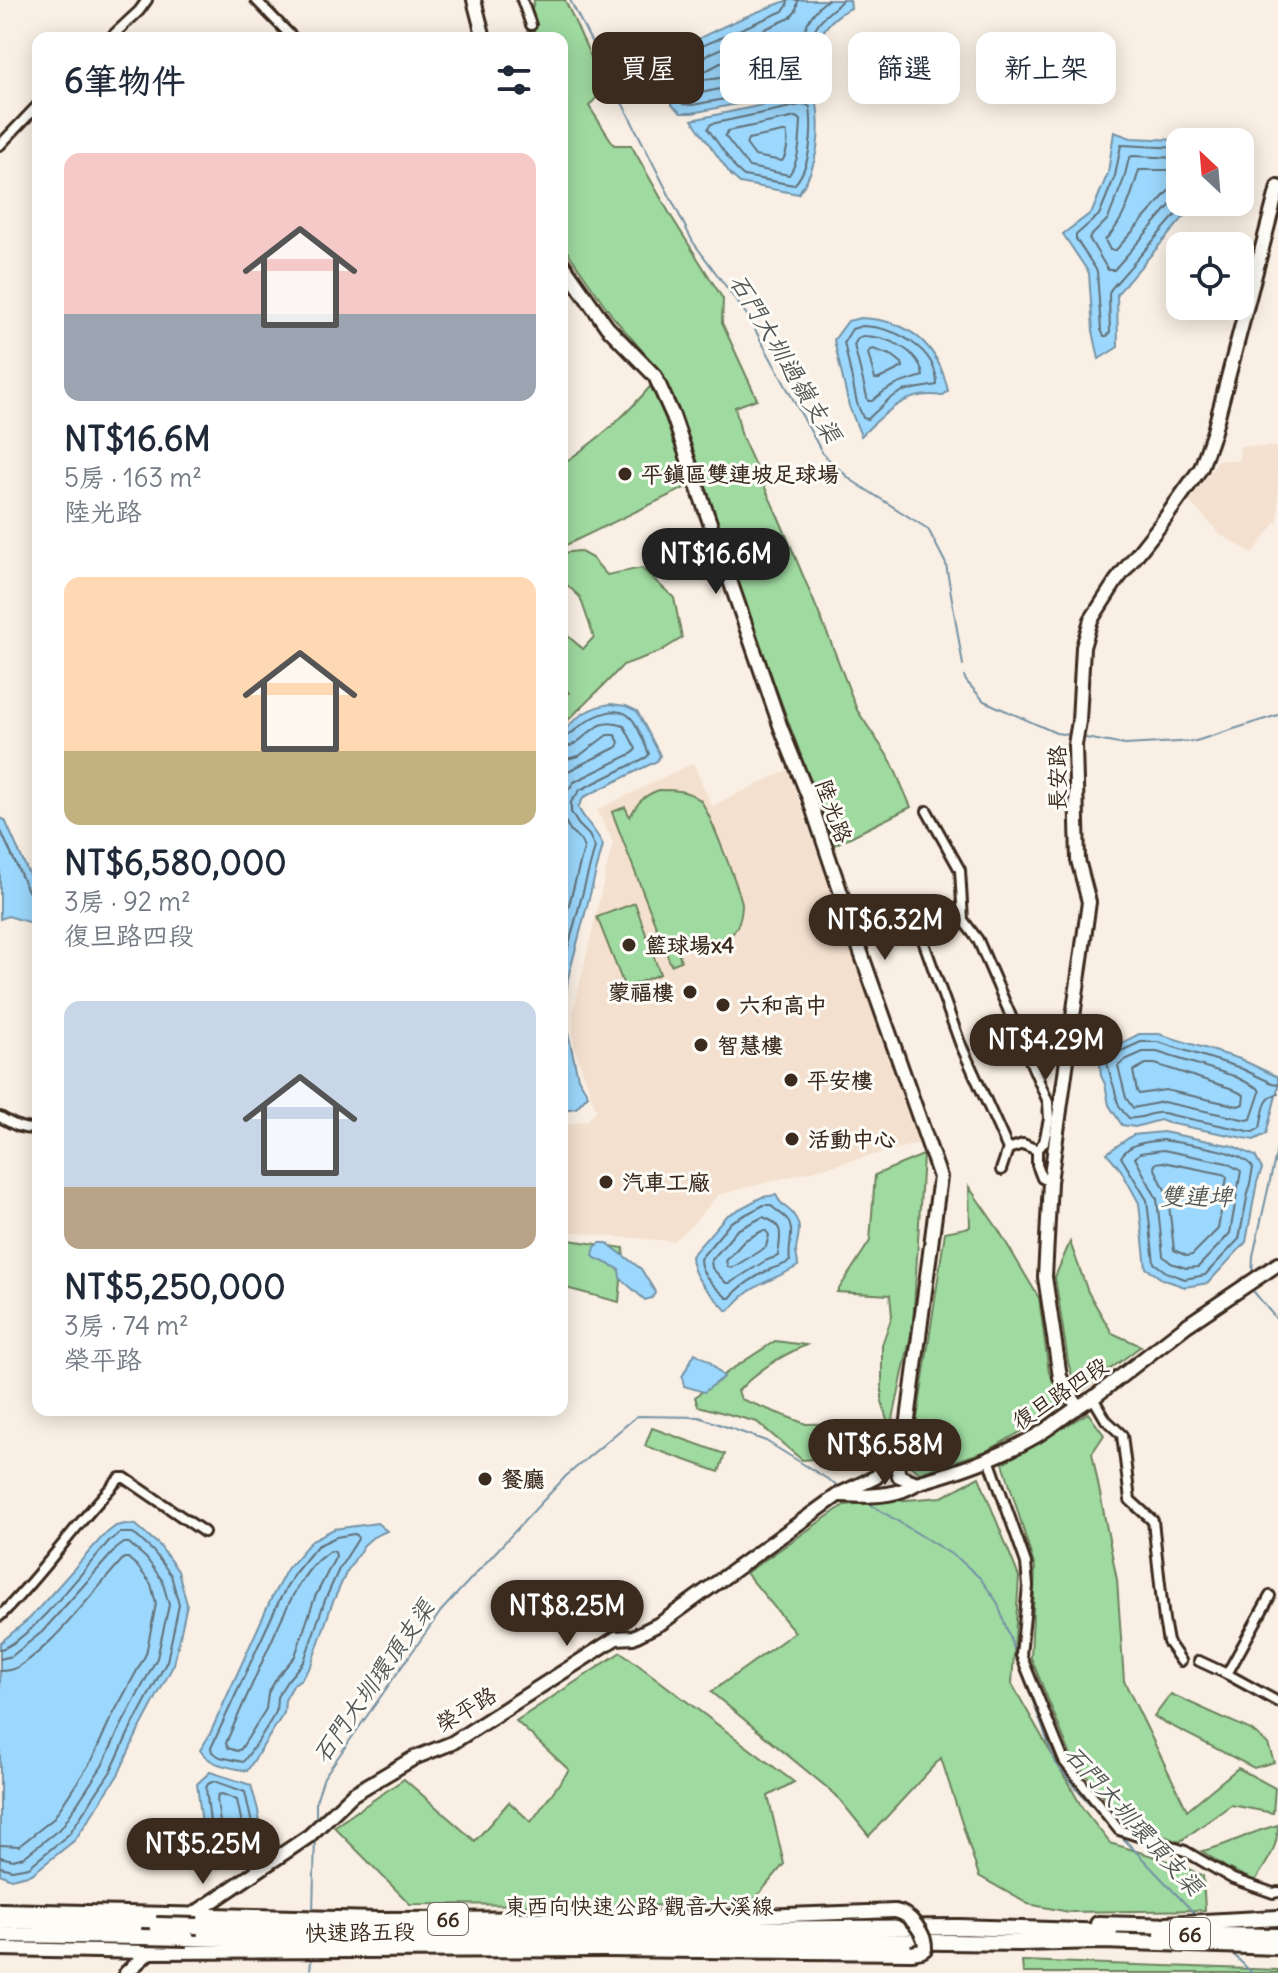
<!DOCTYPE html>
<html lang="zh-TW">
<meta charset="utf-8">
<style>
body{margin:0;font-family:Delius,"LXGW WenKai TC",sans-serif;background:#f6f6f7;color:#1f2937;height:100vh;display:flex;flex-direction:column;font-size:30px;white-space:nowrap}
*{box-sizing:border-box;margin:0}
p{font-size:26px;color:#747a83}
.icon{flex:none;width:44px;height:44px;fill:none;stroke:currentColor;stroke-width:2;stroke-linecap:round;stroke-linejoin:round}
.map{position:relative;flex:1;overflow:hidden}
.details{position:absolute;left:32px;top:32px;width:536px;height:1384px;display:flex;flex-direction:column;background:#fff;border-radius:16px;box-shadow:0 4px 20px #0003}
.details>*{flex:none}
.hud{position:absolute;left:592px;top:32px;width:566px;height:72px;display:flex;gap:16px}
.needle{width:52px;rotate:334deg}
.fabs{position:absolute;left:1166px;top:128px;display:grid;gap:16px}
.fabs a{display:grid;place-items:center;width:88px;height:88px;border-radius:16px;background:#fff;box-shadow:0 4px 20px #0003;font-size:40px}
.price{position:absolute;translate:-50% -68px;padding:0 18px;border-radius:28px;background:#3b2a1e;color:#fff;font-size:26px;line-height:52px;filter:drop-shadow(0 2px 4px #0008)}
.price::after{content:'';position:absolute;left:50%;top:48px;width:24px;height:18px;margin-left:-12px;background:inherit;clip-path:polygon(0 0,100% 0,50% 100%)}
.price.selected{background:#222;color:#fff}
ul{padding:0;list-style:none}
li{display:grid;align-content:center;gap:16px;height:424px;padding:0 32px}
li span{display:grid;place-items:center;height:248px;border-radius:16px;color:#555}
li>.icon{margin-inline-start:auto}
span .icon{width:144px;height:144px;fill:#fffc;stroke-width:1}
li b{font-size:34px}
h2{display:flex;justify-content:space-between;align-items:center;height:96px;padding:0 32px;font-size:34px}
.pill{padding:0 28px;border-radius:16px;background:#fff;box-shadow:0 4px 20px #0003;font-size:28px;line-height:72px}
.pill.selected{background:#3b2a1e;color:#fff}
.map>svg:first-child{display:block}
</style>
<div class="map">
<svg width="1278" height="1973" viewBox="0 0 1278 1973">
<rect width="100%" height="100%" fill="#f9efe4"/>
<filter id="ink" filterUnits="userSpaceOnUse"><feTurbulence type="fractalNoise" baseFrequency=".0125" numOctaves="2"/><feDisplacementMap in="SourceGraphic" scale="16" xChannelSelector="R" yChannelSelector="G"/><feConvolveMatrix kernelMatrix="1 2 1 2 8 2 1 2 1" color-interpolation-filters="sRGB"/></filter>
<g filter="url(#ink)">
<g fill="#f4e0ce">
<polygon points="1240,446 1278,447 1278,523 1276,522 1253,553 1221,535 1189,501 1211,472 1217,460 1239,461"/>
<polygon points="693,763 712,806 788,770 920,1143 718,1195 690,1227 673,1241 605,1236 562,1230 562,1126 588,1120 596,1110 574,1045 573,1012 613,842 597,810"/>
</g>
<g fill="#9fdaa0" stroke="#6d825f" stroke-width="2">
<polygon points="534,0 565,0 605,88 589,106 614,145 631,145 671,216 723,299 722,323 757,399 735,407 742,437 781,523 830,640 857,710 891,761 911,807 834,845 744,602 685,430 660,371 613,317 562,244 562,38 526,38"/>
<path d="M654,382l14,34 23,69 -129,62v-83c36,-24 64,-48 92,-82z"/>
<polygon points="579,551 592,558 607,575 642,568 674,598 682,638 659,652 623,665 605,684 562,726 562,702 569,693 562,683 562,631 583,649 594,637 580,597 565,583 562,583 562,553"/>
<path d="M659,790c16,0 28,0 41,10 7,6 41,94 42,104 0,38 -35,55 -66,39l5,18 -10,4 -59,-153 13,-5 5,10c7,-14 14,-22 29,-27z"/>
<polygon points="635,903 660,974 625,988 597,917"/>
<polygon points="923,1155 913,1325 890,1433 882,1401 882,1345 892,1316 890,1295 837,1292 870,1241 875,1175"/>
<polygon points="969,1187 998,1229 1039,1298 1049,1373 1068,1401 1043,1419 989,1450 920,1473 910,1466 907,1456 913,1447 945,1232 970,1227"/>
<polygon points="562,1239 624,1248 619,1302 562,1287"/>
<polygon points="1070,1242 1088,1292 1112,1333 1141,1346 1084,1389 1077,1392 1068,1362 1055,1277"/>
<path d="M775,1341l31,4c-27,12 -48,25 -68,46l3,8 65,25 57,-1v14l-34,21 -27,2 -45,-38 -59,-16 -3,-9 34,-26z"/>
<polygon points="1088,1413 1104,1435 1092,1453 1117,1580 1124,1681 1187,1810 1238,1768 1275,1788 1273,1813 1231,1805 1179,1842 1123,1820 1071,1756 1031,1658 1035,1568 1003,1463"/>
<polygon points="652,1428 725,1454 719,1472 645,1446"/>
<polygon points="979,1477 1019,1577 1012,1684 1083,1809 1110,1843 1178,1864 1203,1876 1205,1910 1069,1912 1028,1904 979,1876 941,1758 869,1836 836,1795 711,1692 795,1632 746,1573 844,1505 942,1497"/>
<polygon points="621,1652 794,1782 768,1796 784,1864 749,1906 410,1904 334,1827 404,1779 475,1841 509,1802 531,1822 569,1770 516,1721"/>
<polygon points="1171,1694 1251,1730 1268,1744 1274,1762 1254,1768 1154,1717"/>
<path d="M1278,1825c0,23 -11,37 -23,56l-28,-13 -25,-17c26,-5 49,-20 76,-26z"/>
<polygon points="1022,1961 1278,1970 1278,1973 1023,1973"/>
</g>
<g fill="#9cd8fd" stroke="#7592a4" stroke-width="2">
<path d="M789,0h61l1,8c-35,16 -37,44 -40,79l-14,5 -105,21h-11l-9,-8 -1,-4 -8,-9 -6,-22c16,-26 101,-59 132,-70z"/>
<path d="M810,95l6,2c6,33 3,70 -18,97l-58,-11 -9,-8 -39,-55z"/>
<polygon points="1114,132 1131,138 1200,141 1201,142 1180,142 1180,202 1197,202 1117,294 1118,347 1099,359 1093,331 1089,273 1063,234 1092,212 1108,173"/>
<path d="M861,318c48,2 77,26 87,73l-6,5c-36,-6 -57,17 -81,40l-12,-30 -15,-66 14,-19z"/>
<path d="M611,704l15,2 11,5 23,44 -3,6 -73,36 -6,10c7,15 18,23 25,38l-35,133 -4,37 14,63 10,17 -12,13 -14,2v-377c15,-17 27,-26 49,-29z"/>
<polygon points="0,818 5,820 35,888 38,890 38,925 8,916 0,919"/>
<polygon points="1139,1034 1159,1034 1240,1059 1278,1077 1278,1088 1266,1134 1254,1140 1168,1123 1160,1120 1135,1127 1122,1125 1109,1105 1105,1084 1101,1076 1099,1055"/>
<polygon points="1163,1132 1233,1146 1255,1156 1262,1169 1257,1182 1246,1242 1208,1283 1185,1287 1162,1279 1146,1268 1139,1203 1121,1170 1107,1153 1133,1135"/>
<path d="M776,1195c7,14 11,11 17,19 12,16 2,26 3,39 1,5 2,9 2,13 -18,11 -41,17 -57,32 -6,5 -6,9 -14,13 -16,-18 -35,-31 -36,-55l35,-40 36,-19z"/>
<polygon points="600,1243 607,1243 641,1269 654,1290 655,1293 652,1298 645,1300 620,1278 619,1269 595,1258 593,1255 595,1247"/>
<polygon points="695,1353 709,1361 724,1377 704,1392 684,1386 682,1377"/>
<path d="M377,1523l10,8 -14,6 -9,8 -18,28 -14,31 -21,61 -10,14 -7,5 -9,16 -1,13 -37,58c-17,-4 -37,-5 -47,-21l9,-14 63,-139 15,-28 25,-29 22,-11z"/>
<polygon points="125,1524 136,1525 159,1545 178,1571 187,1604 174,1664 136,1736 118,1775 75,1840 32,1874 11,1879 0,1874 0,1643 30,1618 104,1535 116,1526"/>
<path d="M210,1772l41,13 7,25 4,28c-12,13 -34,29 -52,32l-3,-5 -10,-81z"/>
</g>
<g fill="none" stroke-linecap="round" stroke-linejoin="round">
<g stroke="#627077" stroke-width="2">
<path d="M788,0l-1,6 -4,5 -79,34 -37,24 -1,4 4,15 13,16 9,1 50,-9 60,-15c5,-16 5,-36 13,-52 6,-14 20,-19 27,-29"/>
<path d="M798,0l-2,11 -6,7 -81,36 -30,19c-3,8 6,19 12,22l101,-21c13,-30 5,-50 35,-74"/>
<path d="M784,34l4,1 1,3 -8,26c-16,4 -70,19 -81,15v-5l41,-22z"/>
<path d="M805,104l5,3c3,24 1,60 -16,78l-50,-9 -8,-7 -28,-40 3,-5z"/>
<path d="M796,117l5,3c-1,18 -1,40 -12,55l-40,-8 -24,-31 3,-5z"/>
<path d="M783,132h3c3,8 1,23 -4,29l-27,-5 -9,-12 2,-5z"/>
<polyline points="1180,148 1121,145 1115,176 1099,215 1076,235 1076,239 1097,271 1101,330 1104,336 1107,336 1110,333 1109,294 1111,289 1187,202"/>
<polyline points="1180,158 1132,156 1129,158 1124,179 1108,219 1089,238 1108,270 1114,270 1180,194"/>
<path d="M1180,170h-41c-7,24 -15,52 -34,70l5,10h6l64,-72"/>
<path d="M862,326c32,1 75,22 75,59l-34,6 -14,8 -21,20 -5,-1 -6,-15 -13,-61 8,-13z"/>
<path d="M863,336c23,0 57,14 60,40 -22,7 -32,8 -51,25h-4l-14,-56 4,-7z"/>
<polygon points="873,349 893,356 902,363 903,367 879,379 875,379 868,353 870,350"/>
<path d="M562,737c10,-1 13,-8 21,-13 13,-9 35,-20 48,-6 7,7 14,27 18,36l-2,3 -67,33 -9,12v10l7,12 11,11 6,12 -33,123"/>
<path d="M562,748c26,-3 29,-34 62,-22l12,23 -3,4 -59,29 -12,16"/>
<polyline points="562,760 579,756 607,735 615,735 619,742 617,747 570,770 562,776"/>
<polyline points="562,816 570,830 581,841 584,848 562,931"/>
<polyline points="0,829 28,891 32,895 38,896"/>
<polygon points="1143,1052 1157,1052 1234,1076 1258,1088 1260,1092 1251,1119 1247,1120 1163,1102 1133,1108 1126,1098 1118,1066 1125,1060"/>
<polygon points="1146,1064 1155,1064 1230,1088 1244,1095 1243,1104 1238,1106 1165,1090 1139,1094 1137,1091 1133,1071"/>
<path d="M1278,1084l-6,-1 -34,-16 -80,-25h-17l-20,9 -14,10c1,8 3,12 5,20 7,18 1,21 17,37 16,2 24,-10 42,-3l82,17 7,-4c3,-13 3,-32 18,-34"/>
<path d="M1163,1140c22,4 79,9 90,28l-14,71 -34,36 -20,4 -19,-7 -12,-9 -7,-63 -26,-43c9,-15 26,-15 42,-17z"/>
<polygon points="1163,1150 1227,1163 1241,1171 1230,1233 1223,1241 1198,1267 1186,1268 1171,1263 1163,1256 1157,1199 1135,1158 1140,1153"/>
<polygon points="1163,1162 1223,1174 1227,1177 1218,1229 1192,1255 1187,1256 1174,1250 1168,1196 1154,1167 1156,1163"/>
<path d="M764,1205h7c4,6 11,8 16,14 9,13 0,28 3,42 -7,5 -12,5 -19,8 -14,6 -32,18 -41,29h-3c-11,-10 -27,-23 -27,-39l31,-37z"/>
<path d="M763,1217c23,8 17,19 15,39l-13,5 -35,22h-4l-14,-15 -1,-7 26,-31z"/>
<polygon points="762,1231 766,1231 769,1235 766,1247 732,1268 728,1267 726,1261 745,1240"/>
<polygon points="354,1534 357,1535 358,1539 339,1569 325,1600 304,1661 287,1681 277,1697 276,1712 257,1743 243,1762 220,1757 212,1752 211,1748 279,1601 294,1574 317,1546 336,1537"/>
<path d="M331,1551l4,1 1,4 -21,41 -20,59 -17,20 -10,17 -2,16 -25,40 -4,2 -9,-3 -2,-5c13,-30 27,-60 40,-90 14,-29 35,-88 65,-102z"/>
<path d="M0,1649c25,-3 90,-86 109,-108l11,-8h13l20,18 18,24 8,30 -12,56 -38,71 -18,39 -42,63 -40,33 -17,3 -12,-3"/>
<polyline points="0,1659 12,1656 42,1632 116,1549 124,1543 129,1543 146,1558 162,1580 169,1605 157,1658 120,1728 102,1766 62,1827 24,1857 13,1860 0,1857"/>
<path d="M0,1671c7,0 12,-1 18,-4 37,-22 76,-77 106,-109h4l9,8 14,18 5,20 -10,50 -37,68 -17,38 -39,59 -34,27 -19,-1"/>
<polygon points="214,1781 245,1792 254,1833 251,1839 218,1859 214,1856 206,1788 208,1784"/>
<polygon points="222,1794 237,1800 243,1829 242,1832 227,1842 222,1839 217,1799 218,1795"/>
</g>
<g stroke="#7592a4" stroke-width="2">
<polyline points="570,0 693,242 747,315 823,454 851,480 928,529 946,564 963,665"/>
<polyline points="964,676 966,681 984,701 1056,733 1070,735"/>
<polyline points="1080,737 1125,745 1196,741 1278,715"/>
<polyline points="1252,1277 1253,1256 1278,1145"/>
<polyline points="1254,1292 1278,1321"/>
<polyline points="865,1501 959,1559 980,1578 997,1602 1055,1762 1076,1789 1107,1822"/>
<polyline points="316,1823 316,1801 324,1777 441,1611 566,1476 637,1416 699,1417 766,1441 842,1488"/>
<polyline points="1120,1835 1198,1917"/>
<polyline points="313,1911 315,1837"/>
<polyline points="1230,1951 1252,1973"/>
<polyline points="310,1973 311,1959"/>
</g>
<g stroke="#3b2a1e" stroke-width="14">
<g id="street">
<polyline points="256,0 293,38"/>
<polyline points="522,0 531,25"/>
<polyline points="110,38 139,11 147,0"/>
<polyline points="0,145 38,105"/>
<polyline points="927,811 960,870 963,920 978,940 1048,1102 1049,1119 1044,1142 1037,1150 1037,1165 1042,1178 1050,1182"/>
<polyline points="920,932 960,1043 1008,1149"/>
<path d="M0,1117c13,7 23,14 38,11"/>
<polyline points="1001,1170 1008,1149 1023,1144 1037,1150"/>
<polyline points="1093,1398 1106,1420 1122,1435 1130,1500 1153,1521 1164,1620 1168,1642 1181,1661"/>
<polyline points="989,1459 1026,1563 1028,1586 1021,1655 1064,1761 1119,1830 1185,1851 1233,1879 1273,1893 1278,1892"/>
<path d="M0,1616c43,-43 77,-94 120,-138h5l79,54"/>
<polyline points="1199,1661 1227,1674 1270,1596"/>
<polyline points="1227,1674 1278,1702"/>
</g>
</g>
<g stroke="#3b2a1e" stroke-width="18">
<g id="secondary">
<polyline points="474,0 484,38"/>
<polyline points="1077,1406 1060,1377 1045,1277 1050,1182 1089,902 1078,860 1075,745 1079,721 1083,647 1091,620 1116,581 1161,524 1201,468 1214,431 1278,187"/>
<polyline points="895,1456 899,1476 917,1483"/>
<path d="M841,1495c20,1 43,2 62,-5 6,-2 11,-6 17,-8 40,-11 80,-25 116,-46 20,-12 37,-28 57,-38l94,-73 91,-61"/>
<polyline points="188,1918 309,1836 353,1794 414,1758 452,1743 616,1638 633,1637 661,1623 838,1495 876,1477 895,1456 906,1435 940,1177 860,950 809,798 781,728 673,416 655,376 607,327 562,263"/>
<polyline points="126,1973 168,1935"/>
</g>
</g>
<g stroke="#3b2a1e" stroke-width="18">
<g id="primary">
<polyline points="0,1910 378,1919 708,1918 895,1911"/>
<polyline points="0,1949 147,1952 604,1950 912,1953"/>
</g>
</g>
<g stroke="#3b2a1e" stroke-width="20">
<g id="highway">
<polyline points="0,1921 156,1925"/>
<polyline points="1098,1924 1174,1926"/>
<polyline points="1167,1924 1278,1918"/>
<polyline points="198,1926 298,1928 726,1929 959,1927 1110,1932"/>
<polyline points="1162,1934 1278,1936"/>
<polyline points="0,1935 141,1937"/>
<polyline points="187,1938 301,1941 726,1939 1020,1943 1102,1941 1278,1947"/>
</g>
</g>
<use href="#street" stroke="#fdfcf7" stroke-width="8"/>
<use href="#secondary" stroke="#fdfcf7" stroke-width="12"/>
<use href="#primary" stroke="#fdfcf7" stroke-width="12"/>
<use href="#highway" stroke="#fdfcf7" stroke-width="14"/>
<g stroke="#3b2a1e" stroke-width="18" stroke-linecap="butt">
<path id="primary-bridge" d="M895,1911c15,2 31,23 30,38l-3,2 -10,2"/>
</g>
<g stroke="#3b2a1e" stroke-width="20" stroke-linecap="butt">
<g id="highway-bridge">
<polyline points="156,1925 198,1926"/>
<polyline points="141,1937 187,1938"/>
</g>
</g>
<use href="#primary-bridge" stroke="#fdfcf7" stroke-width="12"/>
<use href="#highway-bridge" stroke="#fdfcf7" stroke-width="14"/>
</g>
</g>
<g fill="#3b2a1e" stroke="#fdfcf7" stroke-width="3">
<circle cx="625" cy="474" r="8"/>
<circle cx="629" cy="945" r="8"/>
<circle cx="690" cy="992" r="8"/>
<circle cx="723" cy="1005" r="8"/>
<circle cx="701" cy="1045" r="8"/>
<circle cx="791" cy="1080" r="8"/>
<circle cx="792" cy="1139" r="8"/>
<circle cx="606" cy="1182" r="8"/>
<circle cx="485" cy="1479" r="8"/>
</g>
<g text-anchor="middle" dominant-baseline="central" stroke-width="6" stroke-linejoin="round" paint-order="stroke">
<g fill="#fdfcf7" stroke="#75695f" stroke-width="2">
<rect x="428" y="1903" width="40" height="32" rx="6"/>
<rect x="1170" y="1918" width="40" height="32" rx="6"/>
</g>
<g font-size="20" font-weight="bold" fill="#3b2a1e">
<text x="448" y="1919">66</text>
<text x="1190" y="1934">66</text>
</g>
<g font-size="22" font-weight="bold" fill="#3b2a1e" stroke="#fdfcf7" text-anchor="start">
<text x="641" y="474">平鎮區雙連坡足球場</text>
<text x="645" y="945">籃球場x4</text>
<text x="674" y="992" text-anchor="end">蒙福樓</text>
<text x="739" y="1005">六和高中</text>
<text x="717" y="1045">智慧樓</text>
<text x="807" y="1080">平安樓</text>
<text x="808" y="1139">活動中心</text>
<text x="622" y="1182">汽車工廠</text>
<text x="501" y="1479">餐廳</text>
</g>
<g font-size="22" fill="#3b2a1e" stroke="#fdfcf7">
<text transform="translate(1057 778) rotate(-90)">長安路</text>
<text transform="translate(834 811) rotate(70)">陸光路</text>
<text transform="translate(1060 1393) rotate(-34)">復旦路四段</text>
<text transform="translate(466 1709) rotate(-31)">榮平路</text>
<text x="639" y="1906">東西向快速公路 觀音大溪線</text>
<text transform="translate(360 1932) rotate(-1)">快速路五段</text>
</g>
<g font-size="24" font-style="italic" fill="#535656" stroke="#fdfcf7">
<text transform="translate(786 358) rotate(59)">石門大圳過嶺支渠</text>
<text x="1196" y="1196">雙連埤</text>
<text transform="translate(373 1681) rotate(-55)">石門大圳環頂支渠</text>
<text transform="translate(1134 1820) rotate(48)">石門大圳環頂支渠</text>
</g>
</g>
</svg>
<div class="fabs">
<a><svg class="needle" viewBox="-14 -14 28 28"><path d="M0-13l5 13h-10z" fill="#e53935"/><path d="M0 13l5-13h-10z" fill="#747a83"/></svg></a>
<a><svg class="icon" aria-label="locate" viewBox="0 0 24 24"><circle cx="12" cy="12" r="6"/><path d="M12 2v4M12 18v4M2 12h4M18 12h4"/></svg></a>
</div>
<b class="price selected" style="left:716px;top:596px">NT$16.6M</b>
<b class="price" style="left:885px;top:962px">NT$6.32M</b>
<b class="price" style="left:1046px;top:1082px">NT$4.29M</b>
<b class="price" style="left:885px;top:1487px">NT$6.58M</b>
<b class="price" style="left:567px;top:1648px">NT$8.25M</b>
<b class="price" style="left:203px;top:1886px">NT$5.25M</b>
<div class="hud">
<a class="pill selected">買屋</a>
<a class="pill">租屋</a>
<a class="pill">篩選</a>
<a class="pill">新上架</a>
</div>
<section class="details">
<h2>6筆物件<svg class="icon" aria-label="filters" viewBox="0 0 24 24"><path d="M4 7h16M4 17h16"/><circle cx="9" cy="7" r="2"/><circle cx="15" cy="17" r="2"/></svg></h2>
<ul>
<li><span style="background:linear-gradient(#f6c9c9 65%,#9aa5b1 0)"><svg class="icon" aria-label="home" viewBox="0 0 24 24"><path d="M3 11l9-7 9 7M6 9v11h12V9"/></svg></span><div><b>NT$16.6M</b><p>5房 · 163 m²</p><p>陸光路</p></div></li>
<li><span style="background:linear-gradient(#ffd9b3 70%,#c2b280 0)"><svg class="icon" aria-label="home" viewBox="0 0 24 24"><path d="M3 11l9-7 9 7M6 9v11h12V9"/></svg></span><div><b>NT$6,580,000</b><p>3房 · 92 m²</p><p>復旦路四段</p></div></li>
<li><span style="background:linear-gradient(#c9d6e8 75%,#b9a48a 0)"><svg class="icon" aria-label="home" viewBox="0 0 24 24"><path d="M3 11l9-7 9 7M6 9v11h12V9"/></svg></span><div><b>NT$5,250,000</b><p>3房 · 74 m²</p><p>榮平路</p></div></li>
</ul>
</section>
</div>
